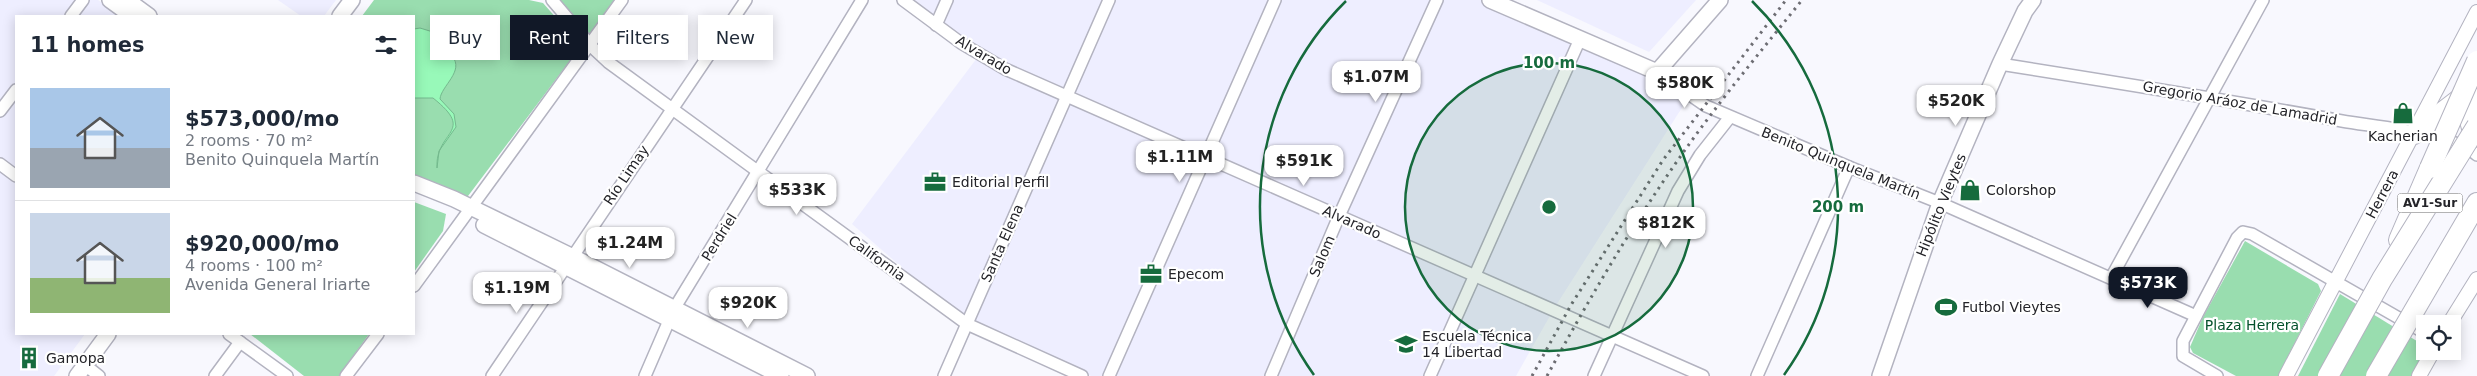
<!DOCTYPE html>
<meta charset="utf-8">
<style>
body{margin:0;font-family:"DejaVu Sans",sans-serif;background:#f6f6f7;color:#1f2937;height:100vh;display:flex;flex-direction:column;font-size:19px;white-space:nowrap}
*{box-sizing:border-box;margin:0}
p{font-size:16px;color:#747a83}
.icon{flex:none;width:28px;height:28px;fill:none;stroke:currentColor;stroke-width:2;stroke-linecap:round;stroke-linejoin:round}
.map{position:relative;flex:1;overflow:hidden}
.sheet{position:absolute;left:15px;top:15px;width:400px;height:320px;display:flex;flex-direction:column;background:#fff;border-radius:0px;box-shadow:0 2px 12px #0003}
.sheet>*{flex:none}
.banner{position:absolute;left:430px;top:15px;width:475px;height:45px;display:flex;gap:10px}
.tools{position:absolute;left:2416px;top:315px;display:grid;gap:10px}
.tools a{display:grid;place-items:center;width:45px;height:45px;border-radius:0px;background:#fff;box-shadow:0 2px 12px #0003;font-size:25px}
.price{position:absolute;translate:-50% -42px;padding:0 11px;border-radius:10px;background:#fff;color:#222;font-size:16px;line-height:32px;filter:drop-shadow(0 1px 2px #0008)}
.price::after{content:'';position:absolute;left:50%;top:30px;width:15px;height:11px;margin-left:-8px;background:inherit;clip-path:polygon(0 0,100% 0,50% 100%)}
.price.active{background:#111827;color:#fff}
ul{padding:0;list-style:none}
li{display:flex;align-items:center;gap:15px;height:125px;padding:0 15px}
li+li{border-top:1px solid #e0e1e3}
li span{display:grid;place-items:center;flex:none;width:140px;height:100px;border-radius:0px;color:#555}
li>.icon{margin-inline-start:auto}
span .icon{width:60px;height:60px;fill:#fffc;stroke-width:1}
li b{font-size:21px}
h2{display:flex;justify-content:space-between;align-items:center;height:60px;padding:0 15px;font-size:21px}
.pill{padding:0 18px;border-radius:0px;background:#fff;box-shadow:0 2px 12px #0003;font-size:18px;line-height:45px}
.pill.active{background:#111827;color:#fff}
.map>svg:first-child{display:block}
</style>
<div class="map">
<svg width="2477" height="376" viewBox="0 0 2477 376">
<rect width="100%" height="100%" fill="#f8f8fe"/>
<g fill="#eef">
<polygon points="0,0 98,0 121,16 16,16 16,334 85,334 54,376 0,376"/>
<polygon points="278,0 336,0 324,16 301,16"/>
<polygon points="906,0 1486,0 1692,92 1555,307 1516,376 1091,376 974,330 852,224 980,54"/>
<polygon points="1537,0 1696,0 1649,52"/>
</g>
<g fill="#99ddaf">
<polygon points="374,0 529,0 543,3 581,46 465,200 414,177 414,16 362,16"/>
<polygon points="558,0 616,0 590,37"/>
<polygon points="414,202 446,214 443,231 414,272"/>
<polygon points="2245,241 2318,284 2321,291 2278,376 2236,376 2193,353 2190,347 2203,317"/>
<polygon points="2340,294 2425,346 2425,351 2411,376 2298,376"/>
<polygon points="250,334 369,334 339,376 304,376"/>
</g>
<path fill="#98f9b9" stroke="#75b98e" d="M420,28l13,4c4,5 3,10 6,15 3,5 9,5 13,9 13,15 -11,30 -12,43l14,15 2,13 -17,24 -2,17c-2,-38 40,-35 -4,-70h-19v-69z"/>
<g fill="none" stroke-linecap="round" stroke-linejoin="round">
<g stroke="#b3b3c0" stroke-width="14">
<g id="minor">
<polyline points="552,0 593,48 608,62 967,324 1082,376"/>
<polyline points="903,0 961,43 1005,69 1703,376"/>
<polyline points="71,16 83,0"/>
<polyline points="936,25 947,0"/>
<path d="M2000,64c114,18 228,36 342,57 34,6 110,12 135,34"/>
<polyline points="1657,72 1706,106 1849,167 1940,203 2196,316"/>
<polyline points="0,111 16,90"/>
<polyline points="0,164 16,176"/>
<polyline points="2111,278 2263,0"/>
<polyline points="414,286 622,0"/>
<polyline points="229,334 287,376"/>
<polyline points="85,365 99,376"/>
<polyline points="215,376 240,342"/>
<polyline points="346,376 378,334"/>
<polyline points="492,376 746,0"/>
<polyline points="645,376 674,309 862,0"/>
<polyline points="944,376 1109,0"/>
<polyline points="1109,376 1275,0"/>
<polyline points="1271,376 1339,216 1437,0"/>
<polyline points="1430,376 1580,39"/>
<polyline points="1594,376 1678,191 1700,155 1730,117"/>
<polyline points="1757,376 1849,167"/>
<polyline points="2217,376 2183,356 2183,341 2237,238 2243,232 2252,234 2425,333"/>
</g>
</g>
<g stroke="#b3b3c0" stroke-width="16">
<g id="tertiary">
<polyline points="2449,324 2477,279"/>
<polyline points="2286,376 2477,12"/>
<polyline points="2419,376 2433,351"/>
</g>
</g>
<g stroke="#b3b3c0" stroke-width="18">
<g id="secondary">
<polyline points="110,0 132,16"/>
<polyline points="127,0 149,16"/>
<polyline points="1490,0 1657,72 1720,0"/>
<polyline points="340,16 352,0"/>
<polyline points="414,183 454,199 571,256 807,376"/>
<polyline points="484,225 781,376"/>
<polyline points="77,376 108,334"/>
<polyline points="1880,376 1940,203 2000,64 2025,11 2033,0"/>
</g>
</g>
<g stroke="#b3b3c0" stroke-width="22">
<g id="motorway">
<path d="M2476,88c-7,13 -11,35 1,46"/>
<polyline points="2414,134 2477,86"/>
<polyline points="2399,240 2430,168"/>
<polyline points="2439,268 2477,203"/>
</g>
</g>
<use href="#minor" stroke="#fff" stroke-width="11"/>
<use href="#tertiary" stroke="#fff" stroke-width="14"/>
<use href="#secondary" stroke="#fff" stroke-width="15"/>
<use href="#motorway" stroke="#fff" stroke-width="20"/>
<g stroke="#6d6d73" stroke-width="3" stroke-dasharray="2.5 5" stroke-linecap="butt">
<polyline points="1532,376 1571,305 1663,160 1786,0"/>
<path d="M1547,376c48,-88 102,-180 163,-260 29,-39 61,-77 92,-116"/>
</g>
<g stroke="#b3b3c0" stroke-width="22" stroke-linecap="butt">
<g id="motorway-bridge">
<polyline points="2430,168 2477,61"/>
<polyline points="2328,376 2382,279 2477,126"/>
<polyline points="2376,376 2439,268"/>
</g>
</g>
<use href="#motorway-bridge" stroke="#fff" stroke-width="20"/>
</g>
<circle cx="1549" cy="207" r="144" fill="#166b3d" fill-opacity=".12"/>
<g fill="none" stroke="#166b3d" stroke-width="2.5">
<circle cx="1549" cy="207" r="144"/>
<path d="M1314 375A289 289 0 0 1 1346 1M1752 1A289 289 0 0 1 1784 375"/>
</g>
<defs>
<g id="shop-bare" transform="scale(1.725)"><path d="M-5-2.5h2.3a2.7 3.5 0 0 1 5.4 0H5L5.5 6h-11ZM-1.5-2.5h3a1.5 2.3 0 0 0-3 0Z" fill="#166b3d" stroke="#fff" stroke-width="2.5" paint-order="stroke"/></g>
<g id="office-bare" transform="scale(1.725)"><path d="M-6-3h4V-5.5h4V-3h4V5H-6ZM-1-4.5V-3h2v-1.5ZM-6 0V1H6V0Z" fill="#166b3d" stroke="#fff" stroke-width="2.5" paint-order="stroke"/></g>
<g id="stadium-bare" transform="scale(1.725)"><path d="M0-5a6.5 5 0 1 0 0 10a6.5 5 0 1 0 0-10ZM-3.5-1.8h7v3.6h-7Z" fill="#166b3d" stroke="#fff" stroke-width="2.5" paint-order="stroke"/></g>
<g id="school-bare" transform="scale(1.725)"><path d="M0-5L7-2L0 1L-7-2ZM-4 1L0 2.5L4 1V4Q0 6-4 4Z" fill="#166b3d" stroke="#fff" stroke-width="2.5" paint-order="stroke"/></g>
<g id="building-bare" transform="scale(1.725)"><path d="M-4-6H4V6H1V3H-1V6H-4ZM-2.5-4.3h1.7v1.8h-1.7ZM.8-4.3h1.7v1.8H.8ZM-2.5-1h1.7V.8h-1.7ZM.8-1h1.7V.8H.8Z" fill="#166b3d" stroke="#fff" stroke-width="2.5" paint-order="stroke"/></g>
</defs>
<g fill-rule="evenodd">
<use href="#shop-bare" x="2403" y="113"/>
<use href="#office-bare" x="935" y="182"/>
<use href="#shop-bare" x="1970" y="190"/>
<use href="#office-bare" x="1151" y="274"/>
<use href="#stadium-bare" x="1946" y="307"/>
<use href="#school-bare" x="1406" y="344"/>
<use href="#building-bare" x="29" y="358"/>
</g>
<g text-anchor="middle" dominant-baseline="central" stroke-width="4.5" stroke-linejoin="round" paint-order="stroke">
<rect fill="#fff" stroke="#666669" stroke-width="1" x="2397.5" y="193.5" width="65" height="19" rx="4"/>
<g font-size="12" font-weight="bold" fill="#242429">
<text x="2430" y="203">AV1-Sur</text>
</g>
<g font-size="14" fill="#242429" stroke="#fff">
<text transform="translate(984 55) rotate(31)">Alvarado</text>
<text transform="translate(2240 103) rotate(10)">Gregorio Aráoz de Lamadrid</text>
<text transform="translate(1841 163) rotate(22)">Benito Quinquela Martín</text>
<text transform="translate(626 175) rotate(-56)">Río Limay</text>
<text transform="translate(2382 194) rotate(-62)">Herrera</text>
<text transform="translate(1941 205) rotate(-68)">Hipólito Vieytes</text>
<text transform="translate(1352 222) rotate(24)">Alvarado</text>
<text transform="translate(719 237) rotate(-58)">Perdriel</text>
<text transform="translate(1002 243) rotate(-66)">Santa Elena</text>
<text transform="translate(1322 256) rotate(-67)">Salom</text>
<text transform="translate(877 258) rotate(36)">California</text>
</g>
<g font-size="14" fill="#242429" stroke="#fff" text-anchor="start">
<text x="2403" y="136" text-anchor="middle">Kacherian</text>
<text x="952" y="182">Editorial Perfil</text>
<text x="1986" y="190">Colorshop</text>
<text x="1168" y="274">Epecom</text>
<text x="1962" y="307">Futbol Vieytes</text>
<text x="1422" y="336">Escuela Técnica<tspan x="1422" dy="16">14 Libertad</tspan></text>
<text x="46" y="358">Gamopa</text>
</g>
<g font-size="14" fill="#03512b" stroke="#fff">
<text x="2252" y="325">Plaza Herrera</text>
</g>
</g>
<circle cx="1549" cy="207" r="8" fill="#166b3d" stroke="#fff" stroke-width="2.5"/>
<g font-size="15" text-anchor="middle" font-weight="bold" fill="#166b3d" stroke="#fff" stroke-width="4.5" stroke-linejoin="round" paint-order="stroke">
<text x="1549" y="68">100 m</text>
<text x="1838" y="212">200 m</text>
</g>
</svg>
<div class="tools">
<a><svg class="icon" aria-label="locate" viewBox="0 0 24 24"><circle cx="12" cy="12" r="6"/><path d="M12 2v4M12 18v4M2 12h4M18 12h4"/></svg></a>
</div>
<b class="price" style="left:1376px;top:103px">$1.07M</b>
<b class="price" style="left:1685px;top:109px">$580K</b>
<b class="price" style="left:1956px;top:127px">$520K</b>
<b class="price" style="left:1180px;top:183px">$1.11M</b>
<b class="price" style="left:1304px;top:187px">$591K</b>
<b class="price" style="left:797px;top:216px">$533K</b>
<b class="price" style="left:1666px;top:249px">$812K</b>
<b class="price" style="left:630px;top:269px">$1.24M</b>
<b class="price active" style="left:2148px;top:309px">$573K</b>
<b class="price" style="left:517px;top:314px">$1.19M</b>
<b class="price" style="left:748px;top:329px">$920K</b>
<div class="banner">
<a class="pill">Buy</a>
<a class="pill active">Rent</a>
<a class="pill">Filters</a>
<a class="pill">New</a>
</div>
<section class="sheet">
<h2>11 homes<svg class="icon" aria-label="filters" viewBox="0 0 24 24"><path d="M4 7h16M4 17h16"/><circle cx="9" cy="7" r="2"/><circle cx="15" cy="17" r="2"/></svg></h2>
<ul>
<li><span style="background:linear-gradient(#a9c7e8 60%,#9aa5b1 0)"><svg class="icon" aria-label="home" viewBox="0 0 24 24"><path d="M3 11l9-7 9 7M6 9v11h12V9"/></svg></span><div><b>$573,000/mo</b><p>2 rooms · 70 m²</p><p>Benito Quinquela Martín</p></div></li>
<li><span style="background:linear-gradient(#c9d6e8 65%,#8fb573 0)"><svg class="icon" aria-label="home" viewBox="0 0 24 24"><path d="M3 11l9-7 9 7M6 9v11h12V9"/></svg></span><div><b>$920,000/mo</b><p>4 rooms · 100 m²</p><p>Avenida General Iriarte</p></div></li>
</ul>
</section>
</div>
